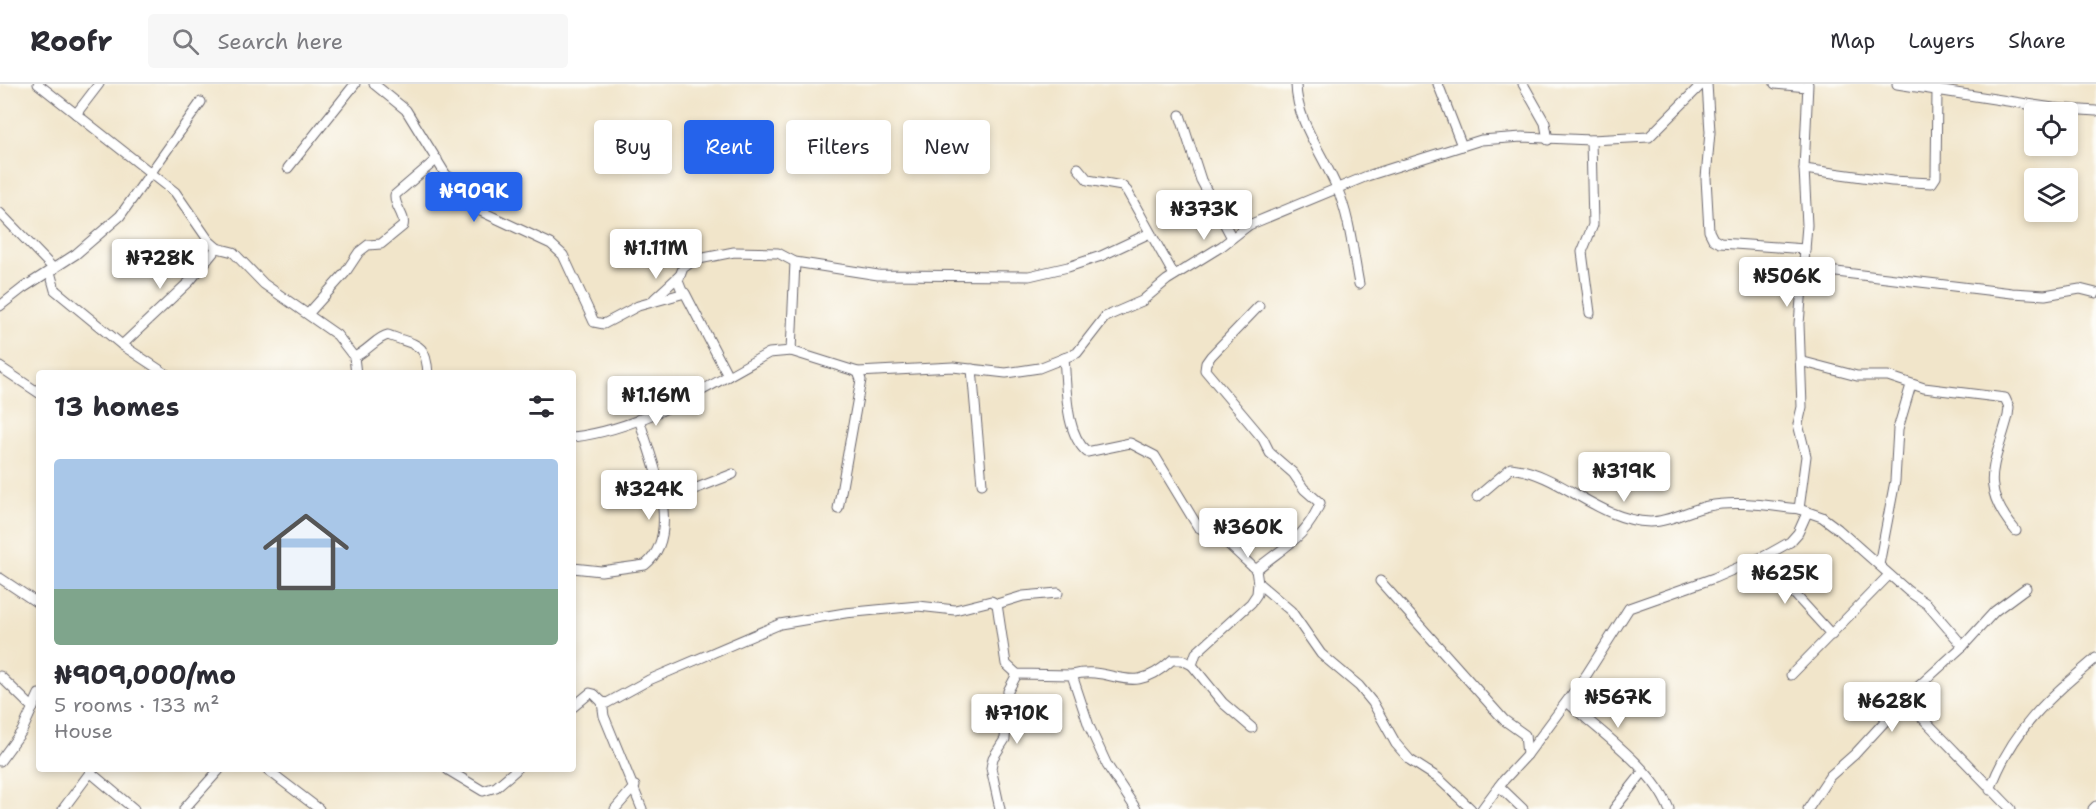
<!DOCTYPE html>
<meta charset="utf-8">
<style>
body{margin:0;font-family:"Shantell Sans",sans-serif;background:#f7f7f7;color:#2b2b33;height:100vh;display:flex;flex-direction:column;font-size:22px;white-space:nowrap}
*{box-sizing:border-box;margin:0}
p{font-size:20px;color:#7c7c81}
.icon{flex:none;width:33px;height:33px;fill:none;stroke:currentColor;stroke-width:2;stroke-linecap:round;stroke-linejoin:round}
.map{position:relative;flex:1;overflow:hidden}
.drawer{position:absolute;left:36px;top:286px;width:540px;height:402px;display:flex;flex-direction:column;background:#fff;border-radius:6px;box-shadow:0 3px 9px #0003}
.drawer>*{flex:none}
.banner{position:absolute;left:594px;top:36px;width:570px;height:54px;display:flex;gap:12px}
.buttons{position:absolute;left:2024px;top:18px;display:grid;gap:12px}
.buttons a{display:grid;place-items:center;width:54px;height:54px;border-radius:6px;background:#fff;box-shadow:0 3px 9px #0003;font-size:30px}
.price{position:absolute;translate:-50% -51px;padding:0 14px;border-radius:6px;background:#fff;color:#222;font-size:20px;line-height:39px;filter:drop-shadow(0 2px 3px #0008)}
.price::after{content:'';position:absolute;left:50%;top:36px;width:18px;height:14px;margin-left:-9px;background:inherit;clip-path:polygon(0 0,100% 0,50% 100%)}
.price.selected{background:#2563eb;color:#fff}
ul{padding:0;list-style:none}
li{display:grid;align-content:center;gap:12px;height:318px;padding:0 18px}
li+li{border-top:2px solid #e1e1e2}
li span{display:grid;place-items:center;height:186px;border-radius:6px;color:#555}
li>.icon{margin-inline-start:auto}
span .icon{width:108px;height:108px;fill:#fffc;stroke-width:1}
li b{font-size:26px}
h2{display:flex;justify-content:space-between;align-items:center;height:72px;padding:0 18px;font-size:26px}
.chip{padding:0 21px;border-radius:6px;background:#fff;box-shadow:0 3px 9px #0003;font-size:21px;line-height:54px}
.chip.selected{background:#2563eb;color:#fff}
header{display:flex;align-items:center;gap:36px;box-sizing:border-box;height:84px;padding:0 30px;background:#fff;border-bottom:2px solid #e1e1e2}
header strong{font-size:28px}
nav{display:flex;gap:33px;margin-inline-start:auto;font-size:21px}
.search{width:420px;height:54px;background:#f7f7f7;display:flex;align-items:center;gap:15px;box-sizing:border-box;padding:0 21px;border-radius:6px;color:#7c7c81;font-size:22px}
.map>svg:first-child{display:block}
</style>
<header>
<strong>Roofr</strong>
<div class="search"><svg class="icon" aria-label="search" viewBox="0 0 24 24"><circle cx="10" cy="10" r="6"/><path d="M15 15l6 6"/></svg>Search here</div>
<nav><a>Map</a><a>Layers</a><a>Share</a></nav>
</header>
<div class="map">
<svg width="2096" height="725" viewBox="0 0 2096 725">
<rect width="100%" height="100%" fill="#fdfcf7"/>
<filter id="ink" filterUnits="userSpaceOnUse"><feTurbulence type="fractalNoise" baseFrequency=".0167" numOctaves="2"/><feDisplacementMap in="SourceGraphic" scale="12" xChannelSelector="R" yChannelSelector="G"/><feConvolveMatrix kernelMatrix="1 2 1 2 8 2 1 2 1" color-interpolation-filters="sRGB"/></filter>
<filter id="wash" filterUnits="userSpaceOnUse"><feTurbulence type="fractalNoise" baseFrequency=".008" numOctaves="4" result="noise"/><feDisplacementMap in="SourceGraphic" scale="24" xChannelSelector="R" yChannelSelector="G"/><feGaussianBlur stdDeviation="1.35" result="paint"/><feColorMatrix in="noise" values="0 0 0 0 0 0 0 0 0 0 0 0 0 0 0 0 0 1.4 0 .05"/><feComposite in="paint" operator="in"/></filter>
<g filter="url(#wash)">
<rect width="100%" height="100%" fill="#f1e5ca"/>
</g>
<g filter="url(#ink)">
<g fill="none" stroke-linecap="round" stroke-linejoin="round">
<g stroke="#6a666d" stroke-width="11">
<g id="minor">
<polyline points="38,0 175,108 209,157 217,164 233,168 264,200 337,251 354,273 356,290"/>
<polyline points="374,0 406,26 446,91 465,102 468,117 474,124 551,160 563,171 594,238 604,240 638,222 685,209 728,292"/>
<polyline points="1438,0 1462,62"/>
<polyline points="1523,0 1545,39 1548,56"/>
<polyline points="1707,0 1710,48 1706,94 1709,147 1713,155 1720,159 1805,165"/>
<polyline points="1775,0 1807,3"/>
<polyline points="1808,0 1804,85 1807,141 1799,240 1802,323 1798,340 1806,372 1799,425 1822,433 1838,445 1908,507 1927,520 1963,562"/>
<polyline points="1897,0 2053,24 2096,27"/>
<path d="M1296,1c1,38 27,69 41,103 13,30 16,65 22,96"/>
<polyline points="76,30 99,0"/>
<polyline points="1180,31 1201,96 1232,154"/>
<polyline points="288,84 355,0"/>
<polyline points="1078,84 1088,96 1122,102 1127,107 1174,191"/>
<polyline points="1804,85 1892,97 1932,99 1936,93 1937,6"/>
<polyline points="0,129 54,185"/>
<polyline points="1803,184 2012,209 2045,211 2080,205 2096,209"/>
<polyline points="50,188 55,206 122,261 166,290"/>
<polyline points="682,207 678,197 683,184 694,176 734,168 778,169 795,178 878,191 1029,192 1068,183 1101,172 1150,149"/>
<polyline points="654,215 679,192"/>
<polyline points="0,222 23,204 76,170 120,132 201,18"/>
<path d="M1259,222l-48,50 -5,7 -1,7 58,69 7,14 23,20 11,16 16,14c-14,36 -39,45 -64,67l2,13 33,28 30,43 38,32 14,17 23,41 14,16 28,18 33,31"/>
<polyline points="1590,229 1582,168 1593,141 1591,56"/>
<path d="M308,230l37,-41 14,-21 9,-7 13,-1 22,-18c3,-11 -9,-19 -8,-31l42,-36"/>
<polyline points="122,261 190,197 217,164"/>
<polyline points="791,267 795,178"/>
<path d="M354,273c13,-5 23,-20 34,-22 28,11 38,6 40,39"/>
<path d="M1064,274c3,28 0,74 23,94l43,-9 25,13 43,71 28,15 30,28"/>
<path d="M1800,277l57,15h31l36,12 81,10 4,9 -1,9c-13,50 -31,69 8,115"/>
<polyline points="0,283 39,309"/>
<polyline points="972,285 982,400"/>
<path d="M573,353c70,-8 136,-51 196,-84l22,-2 67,21 95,-5 53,6 33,-5 38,-15 28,-36 37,-16 25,-21 55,-34 27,-21 118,-49 114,-36 41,-3 69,3 58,-3 53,-53"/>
<path d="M1477,413l34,-29c51,6 86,52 139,54 19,0 39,-12 58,-16 29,-6 61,0 91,3"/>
<polyline points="661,418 733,390"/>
<polyline points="838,425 861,296 858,288"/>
<polyline points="1767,471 1780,494 1832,551"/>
<polyline points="1879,481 1895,397 1898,345 1911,301"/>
<path d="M573,484l28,3 44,-6c39,-31 6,-106 -6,-146"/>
<polyline points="0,494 39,520"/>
<polyline points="1380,497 1504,636 1525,651 1527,671"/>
<polyline points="997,520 1006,580 1017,590 1072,591 1089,642 1107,681 1136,725"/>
<path d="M1072,591c43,-11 57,25 100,-15h10l10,5"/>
<polyline points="1791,591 1889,491"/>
<polyline points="0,592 33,624"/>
<polyline points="1905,616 2011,725"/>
<polyline points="602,618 607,619 649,596 780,540 845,529 918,522 955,526 991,517 997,520 1023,512 1058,509"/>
<path d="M1567,618c32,29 86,66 102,107"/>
<polyline points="573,623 590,609 594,610 602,618 604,632 642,725"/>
<polyline points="1252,644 1223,619 1192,581 1196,569 1251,519 1257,510 1258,499"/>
<polyline points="0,677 22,647 39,610"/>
<polyline points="268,686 319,725"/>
<polyline points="448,686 483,707 496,703 516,686"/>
<polyline points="90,688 134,725"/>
<polyline points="1499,702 1523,725"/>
<path d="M1990,706c22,-61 59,-92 106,-132"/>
<polyline points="63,725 92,686"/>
<polyline points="184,725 219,686"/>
<polyline points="615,725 635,702"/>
<polyline points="1000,725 991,684 993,674 1005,655 1008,607 1017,590"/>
<polyline points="1482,725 1502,698 1527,671 1587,590 1629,524 1714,494 1767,471 1790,458 1798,449 1807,429"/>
<polyline points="1614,725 1643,688"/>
<polyline points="1808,725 1830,692 1855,670 1910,610 1963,562 1995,527 2026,504"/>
<polyline points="2093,725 2096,722"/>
</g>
</g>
<use href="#minor" stroke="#fff" stroke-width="9"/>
</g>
</g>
</svg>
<div class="buttons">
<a><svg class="icon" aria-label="locate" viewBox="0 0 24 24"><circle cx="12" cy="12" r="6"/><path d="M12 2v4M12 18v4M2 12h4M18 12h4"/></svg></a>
<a><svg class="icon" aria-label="layers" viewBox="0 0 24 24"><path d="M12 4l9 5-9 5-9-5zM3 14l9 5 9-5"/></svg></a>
</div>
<b class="price selected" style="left:474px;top:139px">₦909K</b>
<b class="price" style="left:1204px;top:157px">₦373K</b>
<b class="price" style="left:656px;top:196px">₦1.11M</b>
<b class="price" style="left:160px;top:206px">₦728K</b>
<b class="price" style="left:1787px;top:224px">₦506K</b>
<b class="price" style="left:656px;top:343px">₦1.16M</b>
<b class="price" style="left:1624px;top:419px">₦319K</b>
<b class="price" style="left:649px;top:437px">₦324K</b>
<b class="price" style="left:1248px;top:475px">₦360K</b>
<b class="price" style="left:1785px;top:521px">₦625K</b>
<b class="price" style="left:1618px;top:645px">₦567K</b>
<b class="price" style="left:1892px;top:649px">₦628K</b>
<b class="price" style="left:1017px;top:661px">₦710K</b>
<div class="banner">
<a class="chip">Buy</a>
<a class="chip selected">Rent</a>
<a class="chip">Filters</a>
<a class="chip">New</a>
</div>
<section class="drawer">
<h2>13 homes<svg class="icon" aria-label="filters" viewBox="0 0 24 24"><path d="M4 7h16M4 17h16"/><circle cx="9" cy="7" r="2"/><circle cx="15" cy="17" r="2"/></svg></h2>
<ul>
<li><span style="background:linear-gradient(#a9c7e8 70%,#7fa58c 0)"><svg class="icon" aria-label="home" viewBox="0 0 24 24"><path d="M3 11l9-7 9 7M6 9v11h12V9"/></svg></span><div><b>₦909,000/mo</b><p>5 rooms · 133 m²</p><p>House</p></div></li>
</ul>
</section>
</div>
